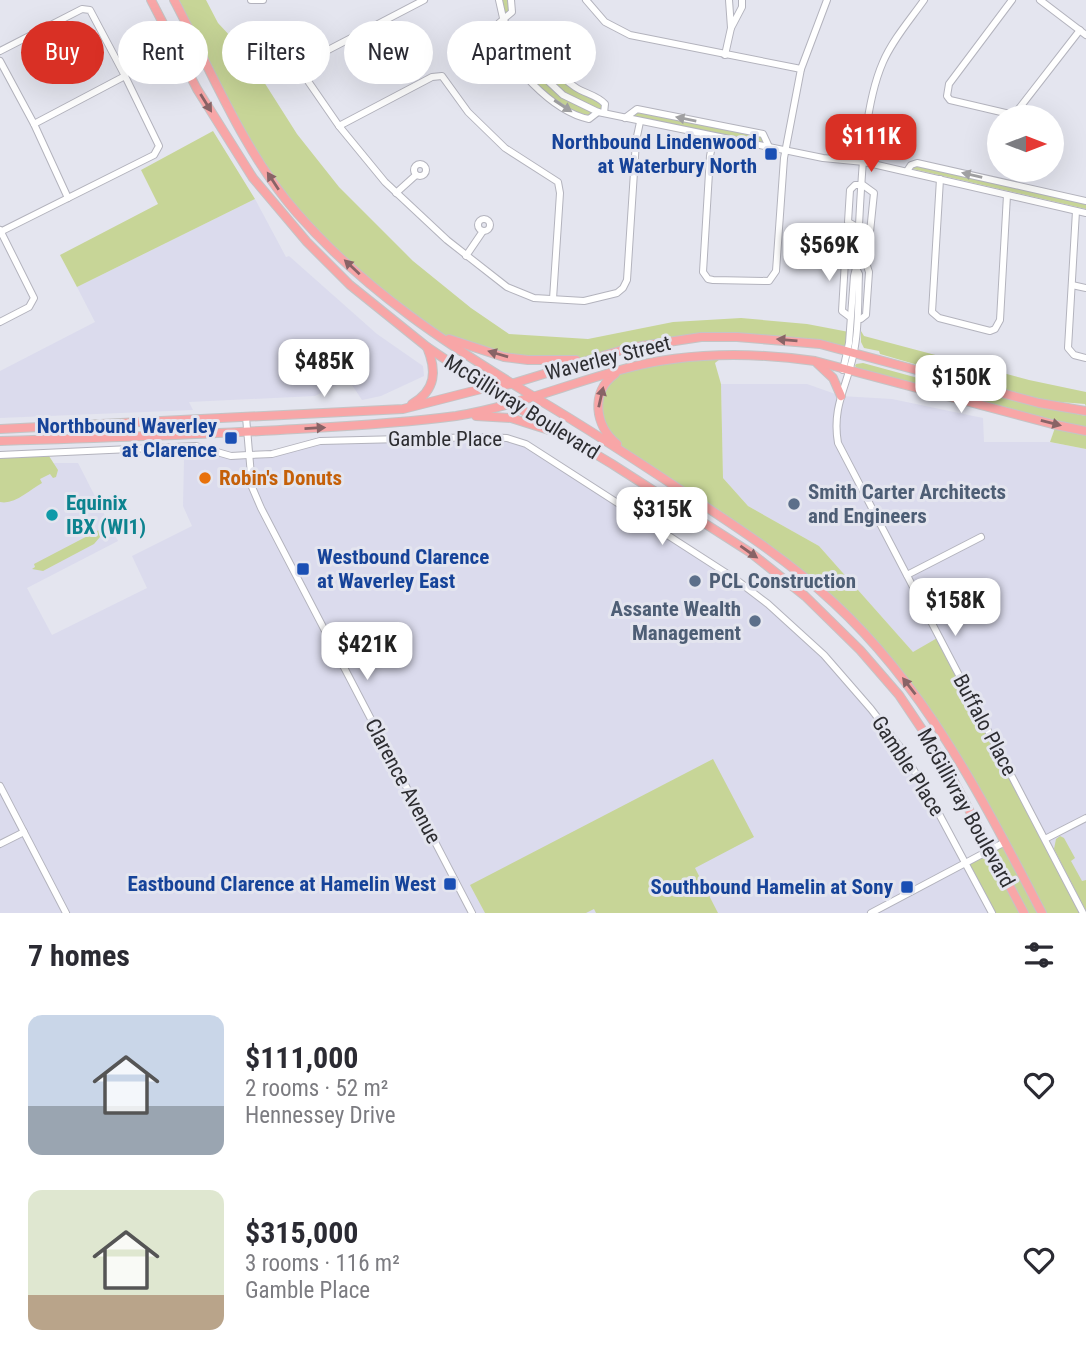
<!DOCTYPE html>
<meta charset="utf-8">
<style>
body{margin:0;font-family:"Roboto Condensed",sans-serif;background:#f2f2f3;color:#2b2b33;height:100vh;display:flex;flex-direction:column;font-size:26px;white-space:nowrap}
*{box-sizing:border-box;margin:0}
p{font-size:23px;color:#7c7c81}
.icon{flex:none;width:38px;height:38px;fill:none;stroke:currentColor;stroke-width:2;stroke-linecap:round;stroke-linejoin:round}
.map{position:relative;height:913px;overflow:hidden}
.details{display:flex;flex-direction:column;background:#fff;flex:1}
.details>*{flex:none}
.guide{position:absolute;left:21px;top:21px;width:700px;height:63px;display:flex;gap:14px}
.needle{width:46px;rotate:90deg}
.tools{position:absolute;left:987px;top:105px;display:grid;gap:14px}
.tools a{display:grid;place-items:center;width:77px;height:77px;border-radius:50%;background:#fff;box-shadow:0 7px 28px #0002;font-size:35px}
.price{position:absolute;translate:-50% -60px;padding:0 16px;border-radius:14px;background:#fff;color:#222;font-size:23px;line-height:46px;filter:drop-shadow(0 2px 4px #0008)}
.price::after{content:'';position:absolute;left:50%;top:42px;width:21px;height:16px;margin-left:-10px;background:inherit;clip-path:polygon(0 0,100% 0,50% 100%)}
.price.on{background:#d93025;color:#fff}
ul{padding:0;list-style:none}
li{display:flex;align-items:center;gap:21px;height:175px;padding:0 28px}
li span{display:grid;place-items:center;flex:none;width:196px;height:140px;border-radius:14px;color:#555}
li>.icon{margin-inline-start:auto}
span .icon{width:84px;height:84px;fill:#fffc;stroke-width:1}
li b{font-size:30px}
h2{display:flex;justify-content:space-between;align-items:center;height:84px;padding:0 28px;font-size:30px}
.pill{padding:0 24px;border-radius:32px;background:#fff;box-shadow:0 7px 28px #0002;font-size:24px;line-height:63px}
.pill.on{background:#d93025;color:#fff}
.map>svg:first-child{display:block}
</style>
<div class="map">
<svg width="1086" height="913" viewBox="0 0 1086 913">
<rect width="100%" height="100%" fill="#e4e5ef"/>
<g fill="#dbdbed">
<polygon points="255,199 286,257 289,256 377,334 423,366 424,376 381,396 362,400 348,379 315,396 189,402 193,410 0,418 0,371 95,322 77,287"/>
<polygon points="721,384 807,384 841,396 892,399 983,418 984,442 1049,442 1086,449 1086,913 913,652 819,546 748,506 723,478"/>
<polygon points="517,439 734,578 824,655 900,747 992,913 0,913 0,491 55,463 78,463 118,541 27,588 52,635 147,588 132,556 192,526 183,506 184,460 179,449 201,448 248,455 272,454 320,441"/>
</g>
<g fill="#c7d597">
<polygon points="174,0 206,0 218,23 245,52 297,134 339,187 413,261 471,308 509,334 588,339 673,322 741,318 807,324 849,332 850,352 820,344 701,337 590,359 528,360 436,335 316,234 264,168"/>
<path d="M499,0h12l1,6 -9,12 10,21 15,-1 49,51 25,11 2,13c-42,15 -89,-52 -106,-84l5,-11z"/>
<polygon points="637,109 763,134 769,147 625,118"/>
<polygon points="213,131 255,199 77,287 60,255 158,204 141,170"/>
<polygon points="914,165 1086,203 1086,209 913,169"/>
<polygon points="861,331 864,336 1029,380 1086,392 1086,407 1085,404 1048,401 1025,396 880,354 879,351 864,348 861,342"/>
<polygon points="725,355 715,363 721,384 723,478 748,506 819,546 913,652 939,637 1083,913 992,913 966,863 1005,843 976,789 888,660 795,569 613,441 607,434 599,396 623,369"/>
<polygon points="863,363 940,384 1086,416 1086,428 860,371 855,366 856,364"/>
<polygon points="1056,425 1086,431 1086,449 1050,442"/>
<path d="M49,456l9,14 -2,7 -3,1 -3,-4 -10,5 2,4c-13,7 -27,22 -42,19v-44z"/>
<polygon points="99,530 100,537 94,544 43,571 32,569 35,567 34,564"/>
<polygon points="713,759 754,837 695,868 718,913 596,913 594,909 586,913 485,913 470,885"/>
<polygon points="1060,836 1064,838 1075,858 1071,861 1082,881 1086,880 1086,911 1054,849 1056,839"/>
</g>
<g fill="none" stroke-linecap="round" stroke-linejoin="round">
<g stroke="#b3b3bd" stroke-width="8">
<g id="minor">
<polyline points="251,0 263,0"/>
<polyline points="424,0 307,61 301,67 301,71 339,126 385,182 447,240 507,287 534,298 584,301 617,293 623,288 627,280 636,141 640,122"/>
<polyline points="499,0 503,18 513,39 531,65 563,95 598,112 823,158 864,162 1086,213"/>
<path d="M511,0l1,12 -13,11 -3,5c10,35 57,84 93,91l9,-7"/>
<polyline points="586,0 605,22 630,35 801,69"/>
<polyline points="729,0 731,28 742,7 742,0"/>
<polyline points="1012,0 949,84 947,96 950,100 1014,115 1080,30"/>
<polyline points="1040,0 1086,35"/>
<path d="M513,39l15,-1c14,19 28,36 47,49 10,7 22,8 30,17l-1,9"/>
<polyline points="0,51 82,9 90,10 125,76 159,146 154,155 0,232"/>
<polyline points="725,55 731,28"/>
<polyline points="0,61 34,124 68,198"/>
<polyline points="625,118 637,109 763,134 769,147"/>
<polyline points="34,124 125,76"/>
<polyline points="339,126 432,77 442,76 468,112 505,148 558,182 560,193 553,299"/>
<polyline points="714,136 710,156 703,272 708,279 713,280 769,281 776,271 784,158 801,69 827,0"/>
<circle cx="420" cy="170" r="6"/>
<polyline points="907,171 911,165 917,163 1086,201"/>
<polyline points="940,179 932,312 939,318 990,331 995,329 1000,320 1007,195"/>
<polyline points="396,193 416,175"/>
<polyline points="1076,211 1068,348 1074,355 1086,358"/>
<circle cx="484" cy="225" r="6"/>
<polyline points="0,230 34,298 29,307 0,322"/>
<polyline points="859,236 870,232 874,193 863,185 855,185 850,190 848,222 859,228"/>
<polyline points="466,256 483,231"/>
<polyline points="857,262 867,266 869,272 866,315 861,319 858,319"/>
<path d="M856,268l3,6c-1,24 0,49 -4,72 -5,36 -24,58 -17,97l245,470"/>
<polyline points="1072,285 1086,288"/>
<polyline points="850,317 842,311 845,261 849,256 857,255"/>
<path d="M843,370l6,-27 5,-67 2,-8c6,-60 3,-151 27,-206 10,-23 27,-42 41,-62"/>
<polyline points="246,417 252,487 261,508 472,913"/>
<polyline points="0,455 196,446 231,456 248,455 272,454 320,441 484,437 507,438 526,444 734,578 768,604 824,655 871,709 900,747 931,799 992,913"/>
<polyline points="907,575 981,537"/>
<polyline points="0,786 66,913"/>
<polyline points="1045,839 1086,818"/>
<polyline points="0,844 24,832"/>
<polyline points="871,913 1005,842"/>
</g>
</g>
<g stroke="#c4c4c5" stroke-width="10">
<g id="major">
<polyline points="151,0 197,89 253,178 307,242 350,285 427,347 512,404 612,464 751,553 805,596 860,650 899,695 942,759 1024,913"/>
<path d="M174,0c37,70 70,153 123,213 67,77 152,133 239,185 54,32 106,66 158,101 49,32 97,64 140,104 94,87 150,199 208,310"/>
<polyline points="449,339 504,357 528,360 576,360"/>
<polyline points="817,363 833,378 841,396"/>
<path d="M615,374c-25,18 -20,52 2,70"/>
<path d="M412,404c24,-14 25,-33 15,-57"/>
<polyline points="476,416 511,418 549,430"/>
<polyline points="0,429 403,409 489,387 511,384 629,348 701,337 737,337 820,344 1039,403 1086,411"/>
<path d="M0,441c99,-3 198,-6 297,-12 54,-3 107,-6 159,-13 56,-9 109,-31 164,-46 63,-18 131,-18 195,-9l241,64 30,6"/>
</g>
</g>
<use href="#minor" stroke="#fff" stroke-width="6"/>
<use href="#major" stroke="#f8a6a7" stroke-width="8"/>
</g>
<defs><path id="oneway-solid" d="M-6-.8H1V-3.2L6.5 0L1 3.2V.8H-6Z" transform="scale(1.75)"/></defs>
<g fill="#886366">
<use href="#oneway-solid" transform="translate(206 103) rotate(58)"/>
<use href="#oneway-solid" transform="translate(273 181) rotate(-123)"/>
<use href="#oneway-solid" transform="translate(352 267) rotate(-137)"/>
<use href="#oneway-solid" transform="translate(787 340) rotate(-175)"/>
<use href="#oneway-solid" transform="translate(498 354) rotate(-164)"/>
<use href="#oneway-solid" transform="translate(601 397) rotate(-77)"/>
<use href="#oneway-solid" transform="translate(1051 423) rotate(14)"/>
<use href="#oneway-solid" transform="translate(315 428) rotate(-3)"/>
<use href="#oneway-solid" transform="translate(749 552) rotate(35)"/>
<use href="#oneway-solid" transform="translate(909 686) rotate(-128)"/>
</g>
<g fill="#a0a0a2">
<use href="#oneway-solid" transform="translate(563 106) rotate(33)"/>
<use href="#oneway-solid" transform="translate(686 119) rotate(-169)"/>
<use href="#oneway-solid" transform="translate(972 175) rotate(-167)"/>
</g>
<g fill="#1a4fb4" stroke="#e4e5ef" stroke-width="2.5">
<rect x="764" y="147" width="14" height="14" rx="3.5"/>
<rect x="224" y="431" width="14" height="14" rx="3.5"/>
<rect x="296" y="562" width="14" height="14" rx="3.5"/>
<rect x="443" y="877" width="14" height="14" rx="3.5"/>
<rect x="900" y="880" width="14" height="14" rx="3.5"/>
</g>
<circle fill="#e8710a" stroke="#e4e5ef" stroke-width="2.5" cx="205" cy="478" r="7"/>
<g fill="#5c6f8a" stroke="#e4e5ef" stroke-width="2.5">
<circle cx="794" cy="504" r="7"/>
<circle cx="695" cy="581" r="7"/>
<circle cx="755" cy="621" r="7"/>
</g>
<circle fill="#0f9aa8" stroke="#e4e5ef" stroke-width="2.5" cx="52" cy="515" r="7"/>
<g text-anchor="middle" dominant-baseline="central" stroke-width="6" stroke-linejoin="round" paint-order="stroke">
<g font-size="21" font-weight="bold" fill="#164399" stroke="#e4e5ef" text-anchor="end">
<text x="757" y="142">Northbound Lindenwood<tspan x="757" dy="24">at Waterbury North</tspan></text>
<text x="217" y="426">Northbound Waverley<tspan x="217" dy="24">at Clarence</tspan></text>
<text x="317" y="557" text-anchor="start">Westbound Clarence<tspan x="317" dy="24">at Waverley East</tspan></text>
<text x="436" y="884">Eastbound Clarence at Hamelin West</text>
<text x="893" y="887">Southbound Hamelin at Sony</text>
</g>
<g font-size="21" fill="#2d2d31" stroke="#e4e5ef">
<text transform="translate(608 358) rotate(-14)">Waverley Street</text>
<text transform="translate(522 407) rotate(32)">McGillivray Boulevard</text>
<text x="445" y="439">Gamble Place</text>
<text transform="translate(985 725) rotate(62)">Buffalo Place</text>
<text transform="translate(908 766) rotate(57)">Gamble Place</text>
<text transform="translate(403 781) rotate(62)">Clarence Avenue</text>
<text transform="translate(966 808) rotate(61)">McGillivray Boulevard</text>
</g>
<g font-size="21" font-weight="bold" fill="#c56008" stroke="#e4e5ef" text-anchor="start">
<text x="219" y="478">Robin's Donuts</text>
</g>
<g font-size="21" font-weight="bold" fill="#4e5e75" stroke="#e4e5ef" text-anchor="start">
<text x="808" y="492">Smith Carter Architects<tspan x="808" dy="24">and Engineers</tspan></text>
<text x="709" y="581">PCL Construction</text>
<text x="741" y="609" text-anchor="end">Assante Wealth<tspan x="741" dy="24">Management</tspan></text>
</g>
<g font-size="21" font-weight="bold" fill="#0d838f" stroke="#e4e5ef" text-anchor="start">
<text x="66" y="503">Equinix<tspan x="66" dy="24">IBX (WI1)</tspan></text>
</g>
</g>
</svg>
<div class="tools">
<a><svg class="needle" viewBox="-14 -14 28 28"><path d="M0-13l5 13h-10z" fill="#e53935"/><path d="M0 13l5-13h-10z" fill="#7c7c81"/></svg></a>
</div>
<b class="price on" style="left:871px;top:174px">$111K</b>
<b class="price" style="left:829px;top:283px">$569K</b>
<b class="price" style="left:324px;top:399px">$485K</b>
<b class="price" style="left:961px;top:415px">$150K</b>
<b class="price" style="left:662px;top:547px">$315K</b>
<b class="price" style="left:955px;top:638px">$158K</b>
<b class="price" style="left:367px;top:682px">$421K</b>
<div class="guide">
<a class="pill on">Buy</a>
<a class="pill">Rent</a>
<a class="pill">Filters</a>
<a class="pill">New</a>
<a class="pill">Apartment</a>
</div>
</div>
<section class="details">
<h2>7 homes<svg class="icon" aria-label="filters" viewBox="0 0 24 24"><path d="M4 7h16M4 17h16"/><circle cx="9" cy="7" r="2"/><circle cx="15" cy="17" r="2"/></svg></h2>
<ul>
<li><span style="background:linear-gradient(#c9d6e8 65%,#9aa5b1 0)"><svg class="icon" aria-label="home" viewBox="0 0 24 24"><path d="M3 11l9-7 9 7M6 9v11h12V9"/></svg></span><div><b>$111,000</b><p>2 rooms · 52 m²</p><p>Hennessey Drive</p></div><svg class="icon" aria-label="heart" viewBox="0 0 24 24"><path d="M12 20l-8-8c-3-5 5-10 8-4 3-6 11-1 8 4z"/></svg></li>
<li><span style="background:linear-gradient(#dfe7d0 75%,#b9a48a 0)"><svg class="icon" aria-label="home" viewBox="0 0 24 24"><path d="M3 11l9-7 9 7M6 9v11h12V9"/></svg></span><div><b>$315,000</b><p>3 rooms · 116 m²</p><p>Gamble Place</p></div><svg class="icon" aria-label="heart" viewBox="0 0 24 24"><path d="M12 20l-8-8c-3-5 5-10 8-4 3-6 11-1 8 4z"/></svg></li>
</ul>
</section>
